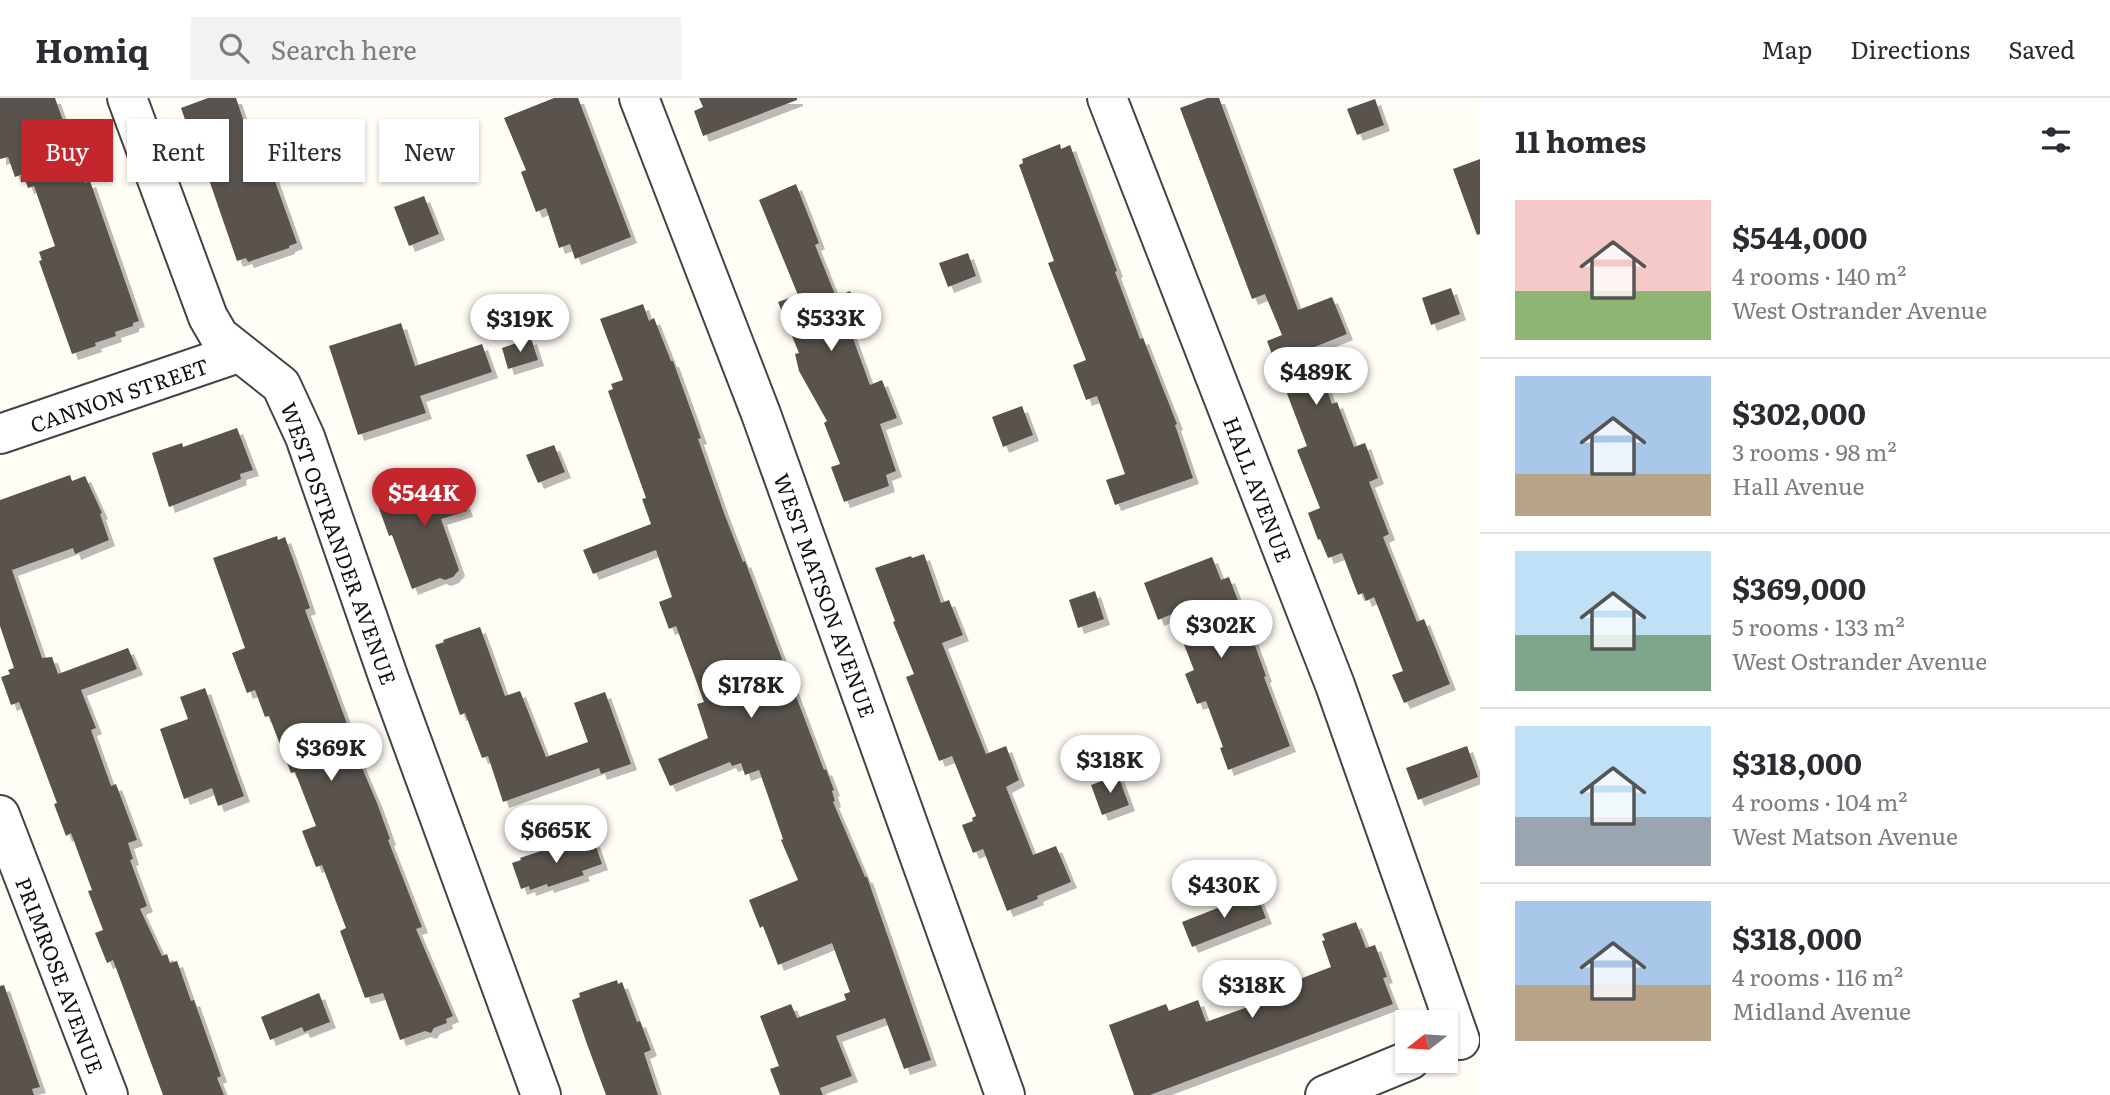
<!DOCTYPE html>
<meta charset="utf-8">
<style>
body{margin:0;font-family:Literata,serif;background:#f2f2f3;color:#2b2b33;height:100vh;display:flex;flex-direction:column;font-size:26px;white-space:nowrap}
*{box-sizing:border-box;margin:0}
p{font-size:23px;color:#7c7c81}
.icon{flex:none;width:38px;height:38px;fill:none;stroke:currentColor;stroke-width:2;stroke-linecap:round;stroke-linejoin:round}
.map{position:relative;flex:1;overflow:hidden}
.side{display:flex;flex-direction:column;background:#fff;width:630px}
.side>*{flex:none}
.guide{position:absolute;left:21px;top:21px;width:665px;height:63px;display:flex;gap:14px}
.needle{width:46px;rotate:253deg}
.controls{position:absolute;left:1395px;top:912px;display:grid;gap:14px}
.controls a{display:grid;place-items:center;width:63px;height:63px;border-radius:0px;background:#fff;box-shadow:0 2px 5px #0004;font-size:35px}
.price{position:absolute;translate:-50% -60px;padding:0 16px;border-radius:24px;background:#fff;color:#222;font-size:23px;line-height:46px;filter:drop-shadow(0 2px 4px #0008)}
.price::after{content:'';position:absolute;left:50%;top:42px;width:21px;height:16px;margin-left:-10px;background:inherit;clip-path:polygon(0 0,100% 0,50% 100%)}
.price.current{background:#c4262e;color:#fff}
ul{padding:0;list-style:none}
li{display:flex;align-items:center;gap:21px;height:175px;padding:0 35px}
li+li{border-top:2px solid #e1e1e2}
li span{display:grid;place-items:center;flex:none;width:196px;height:140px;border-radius:0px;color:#555}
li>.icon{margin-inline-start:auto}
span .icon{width:84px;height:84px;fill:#fffc;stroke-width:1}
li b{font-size:30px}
h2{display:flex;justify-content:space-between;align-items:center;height:84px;padding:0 35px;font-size:30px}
.tag{padding:0 24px;border-radius:0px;background:#fff;box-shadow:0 2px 5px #0004;font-size:24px;line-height:63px}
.tag.current{background:#c4262e;color:#fff}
header{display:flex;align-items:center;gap:42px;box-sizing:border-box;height:98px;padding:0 35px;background:#fff;border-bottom:2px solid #e1e1e2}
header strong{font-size:33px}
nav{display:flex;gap:38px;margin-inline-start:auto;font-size:24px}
.search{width:490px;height:63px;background:#f2f2f3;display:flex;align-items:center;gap:18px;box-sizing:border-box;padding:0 24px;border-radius:0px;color:#7c7c81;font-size:26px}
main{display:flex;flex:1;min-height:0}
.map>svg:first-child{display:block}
</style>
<header>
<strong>Homiq</strong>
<div class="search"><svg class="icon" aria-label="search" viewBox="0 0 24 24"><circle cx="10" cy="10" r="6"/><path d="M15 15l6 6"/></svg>Search here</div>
<nav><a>Map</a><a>Directions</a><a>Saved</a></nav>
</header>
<main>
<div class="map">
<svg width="1480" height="997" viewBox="0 0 1480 997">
<defs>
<filter id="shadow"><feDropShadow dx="6" dy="6" stdDeviation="0" flood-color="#0004"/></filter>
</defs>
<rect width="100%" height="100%" fill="#fffdf5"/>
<g fill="#5a524d" filter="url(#shadow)">
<polygon points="0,0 55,0 85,85 90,83 139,223 133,225 133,228 115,234 116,238 95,245 96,248 72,256 39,163 42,162 39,154 55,148 34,88 28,90 23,76 15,79 8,59 0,61"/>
<polygon points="208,0 236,0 246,30 255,27 297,145 289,148 289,150 248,164 246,160 237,163 194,38 191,39 181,10"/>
<polygon points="554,0 578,0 631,139 575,161 570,146 559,150 546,110 536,114 521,74 526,72 504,20"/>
<polygon points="699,0 797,0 797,2 703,38 694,13 703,9"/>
<polygon points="1207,0 1219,0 1298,212 1332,199 1347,236 1312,250 1332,306 1337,304 1354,349 1365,345 1378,380 1369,384 1389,436 1383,439 1417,524 1424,521 1450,586 1404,605 1392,577 1403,573 1374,499 1366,503 1363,495 1358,497 1342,455 1328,460 1320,441 1318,442 1308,415 1320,410 1297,352 1307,348 1267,243 1282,237 1265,196 1252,201 1180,10"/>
<polygon points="1375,1 1384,27 1357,37 1347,11"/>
<polygon points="1060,46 1061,51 1070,47 1117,173 1115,174 1140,241 1143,240 1177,326 1175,327 1193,380 1115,407 1106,382 1125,376 1097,298 1086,302 1073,267 1086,262 1048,165 1054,163 1019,67 1023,65 1022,61"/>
<polygon points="1480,61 1480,136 1477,137 1453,71"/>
<polygon points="796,86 819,145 815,147 836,199 850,193 860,219 847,224 870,287 882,282 897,320 880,326 896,373 886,377 889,388 844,404 831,369 840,366 824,325 827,323 799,273 795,256 799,255 778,204 798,197 759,102"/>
<polygon points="424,98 439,136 409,148 394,109"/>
<polygon points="968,155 976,178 948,189 939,165"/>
<polygon points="1451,190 1460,216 1431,227 1422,200"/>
<polygon points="643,206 649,223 654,220 671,263 673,263 701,340 698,341 724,415 743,464 745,463 824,672 826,671 834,692 832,693 835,703 833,704 865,779 867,779 931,962 904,971 885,920 836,938 852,978 820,990 823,997 780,997 770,971 779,968 760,918 791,906 797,920 846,902 844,896 850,894 832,845 778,867 763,828 760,830 749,802 798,782 781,742 783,741 759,672 745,677 741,665 732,668 730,664 670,688 658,661 708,640 697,606 704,604 676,528 669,531 659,504 672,499 656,452 593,476 583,452 651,426 642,401 646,400 608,293 613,291 611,286 623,282 600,221"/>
<polygon points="401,225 415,268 482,246 492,274 420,298 426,315 358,337 329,248"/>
<polygon points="531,240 538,262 508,271 502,250"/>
<polygon points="1022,308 1033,337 1003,349 992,319"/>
<polygon points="237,330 253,372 240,376 241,381 169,409 152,355 182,345 183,349"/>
<polygon points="554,347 565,374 538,385 526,357"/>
<polygon points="454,376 467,413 441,421 459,472 453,479 445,482 440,480 412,491 392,437 389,438 376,402"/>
<polygon points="70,377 72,383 85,378 102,415 100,416 109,442 75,456 73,450 12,472 42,560 52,559 58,576 128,550 137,571 81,592 96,630 91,632 111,688 116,686 137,742 128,745 133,761 130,762 147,808 140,811 162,858 167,856 170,865 177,863 191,903 194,902 221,978 217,980 224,997 163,997 113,862 107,865 95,835 103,832 88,793 92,792 71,735 66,738 54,706 57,705 19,604 11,607 1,579 10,576 8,572 14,570 0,528 0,402"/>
<polygon points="277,438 278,442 285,439 300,481 310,510 305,512 356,650 354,651 377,705 390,741 388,742 422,829 416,831 453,918 446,921 447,925 434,930 431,935 425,933 400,942 383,895 365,900 340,833 346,830 322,767 316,769 302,733 316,728 295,674 291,675 269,618 265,619 255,592 247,595 232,555 245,550 213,460"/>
<polygon points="924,456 941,505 949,502 963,537 942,545 986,656 1006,648 1019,682 1006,689 1033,757 1056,748 1071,784 1037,798 1038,801 1007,813 983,751 973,755 962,727 973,723 972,720 976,718 952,658 939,663 906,579 914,576 893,524 895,523 875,470 911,458 912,460"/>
<polygon points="1212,459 1221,482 1229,479 1253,542 1266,578 1264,579 1290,648 1228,672 1220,650 1223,649 1206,603 1197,606 1185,576 1194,572 1172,516 1158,522 1144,485"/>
<polygon points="1095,493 1104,521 1078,530 1069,502"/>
<polygon points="480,529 505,598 520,593 546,659 588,644 574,605 605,594 631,666 601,676 599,670 503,704 488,658 482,660 465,615 460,617 435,547 444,544 443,542"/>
<polygon points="205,590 244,698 218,708 212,690 184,701 160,631 188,621 180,599"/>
<polygon points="1467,648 1478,679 1418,702 1406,670"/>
<polygon points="1118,677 1129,707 1102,717 1091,687"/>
<polygon points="573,742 576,749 594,743 602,766 582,773 584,777 548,789 547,786 530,792 529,788 521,791 512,765 521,762 520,760"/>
<polygon points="1256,795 1266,820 1192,849 1182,824"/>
<polygon points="1356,824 1366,850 1375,847 1387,879 1383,880 1393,906 1150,997 1134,997 1109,927 1166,906 1169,913 1198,902 1206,924 1287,895 1284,887 1331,869 1322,843 1325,842 1322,836"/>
<polygon points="617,882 618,886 622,884 637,924 640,923 651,952 644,955 658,997 606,997 587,946 572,902 580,899 579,895"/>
<polygon points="4,887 40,989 32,991 34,997 0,997 0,888"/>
<polygon points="319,895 330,924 304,934 302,929 270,942 261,919"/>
</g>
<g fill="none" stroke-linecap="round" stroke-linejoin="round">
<g stroke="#444" stroke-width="42">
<g id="minor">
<polyline points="127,0 208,219 219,238 281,287 305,339 389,581 541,997"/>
<polyline points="639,0 761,316 1005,997"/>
<polyline points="1107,0 1335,587 1460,942"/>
<polyline points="0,336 238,255"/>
<polyline points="0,717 108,997"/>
<polyline points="1325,997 1410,962"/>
</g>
</g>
<use href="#minor" stroke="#fff" stroke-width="38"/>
</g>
<g text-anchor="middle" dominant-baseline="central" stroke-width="7" stroke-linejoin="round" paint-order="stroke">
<g font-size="21" fill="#111" stroke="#fff">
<text transform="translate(119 296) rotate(-19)">CANNON STREET</text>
<text transform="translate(1259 391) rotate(69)">HALL AVENUE</text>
<text transform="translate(340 445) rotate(70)">WEST OSTRANDER AVENUE</text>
<text transform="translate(826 497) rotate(70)">WEST MATSON AVENUE</text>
<text transform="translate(61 877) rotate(69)">PRIMROSE AVENUE</text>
</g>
</g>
</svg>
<div class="controls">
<a><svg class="needle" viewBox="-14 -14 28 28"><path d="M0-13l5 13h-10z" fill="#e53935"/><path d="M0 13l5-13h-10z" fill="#7c7c81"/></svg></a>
</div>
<b class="price" style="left:831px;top:255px">$533K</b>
<b class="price" style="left:520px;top:256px">$319K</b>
<b class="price" style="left:1316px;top:309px">$489K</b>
<b class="price current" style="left:424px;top:430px">$544K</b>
<b class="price" style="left:1221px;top:562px">$302K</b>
<b class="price" style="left:751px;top:622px">$178K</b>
<b class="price" style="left:331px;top:685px">$369K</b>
<b class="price" style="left:1110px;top:697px">$318K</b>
<b class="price" style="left:556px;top:767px">$665K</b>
<b class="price" style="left:1224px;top:822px">$430K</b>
<b class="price" style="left:1252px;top:922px">$318K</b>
<div class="guide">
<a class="tag current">Buy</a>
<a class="tag">Rent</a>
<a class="tag">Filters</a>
<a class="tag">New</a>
</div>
</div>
<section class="side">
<h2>11 homes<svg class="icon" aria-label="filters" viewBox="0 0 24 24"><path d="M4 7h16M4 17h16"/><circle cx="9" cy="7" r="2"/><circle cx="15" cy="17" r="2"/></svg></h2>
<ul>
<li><span style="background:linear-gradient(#f6c9c9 65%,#8fb573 0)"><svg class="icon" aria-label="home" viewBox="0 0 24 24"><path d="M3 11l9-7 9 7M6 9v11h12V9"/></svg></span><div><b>$544,000</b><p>4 rooms · 140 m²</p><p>West Ostrander Avenue</p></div></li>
<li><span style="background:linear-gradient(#a9c7e8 70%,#b9a48a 0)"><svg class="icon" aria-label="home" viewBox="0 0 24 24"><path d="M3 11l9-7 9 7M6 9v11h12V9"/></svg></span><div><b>$302,000</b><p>3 rooms · 98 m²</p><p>Hall Avenue</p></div></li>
<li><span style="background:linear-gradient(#bfe0f5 60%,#7fa58c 0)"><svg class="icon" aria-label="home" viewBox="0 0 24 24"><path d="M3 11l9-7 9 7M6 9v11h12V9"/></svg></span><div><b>$369,000</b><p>5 rooms · 133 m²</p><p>West Ostrander Avenue</p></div></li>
<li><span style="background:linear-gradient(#bfe0f5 65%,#9aa5b1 0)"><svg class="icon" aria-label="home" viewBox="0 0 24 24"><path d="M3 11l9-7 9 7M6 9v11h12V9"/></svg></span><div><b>$318,000</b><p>4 rooms · 104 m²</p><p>West Matson Avenue</p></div></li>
<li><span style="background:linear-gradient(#a9c7e8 60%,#b9a48a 0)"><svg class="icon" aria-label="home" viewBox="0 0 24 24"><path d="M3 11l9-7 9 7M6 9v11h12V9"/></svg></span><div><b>$318,000</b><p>4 rooms · 116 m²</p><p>Midland Avenue</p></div></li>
</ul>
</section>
</main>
